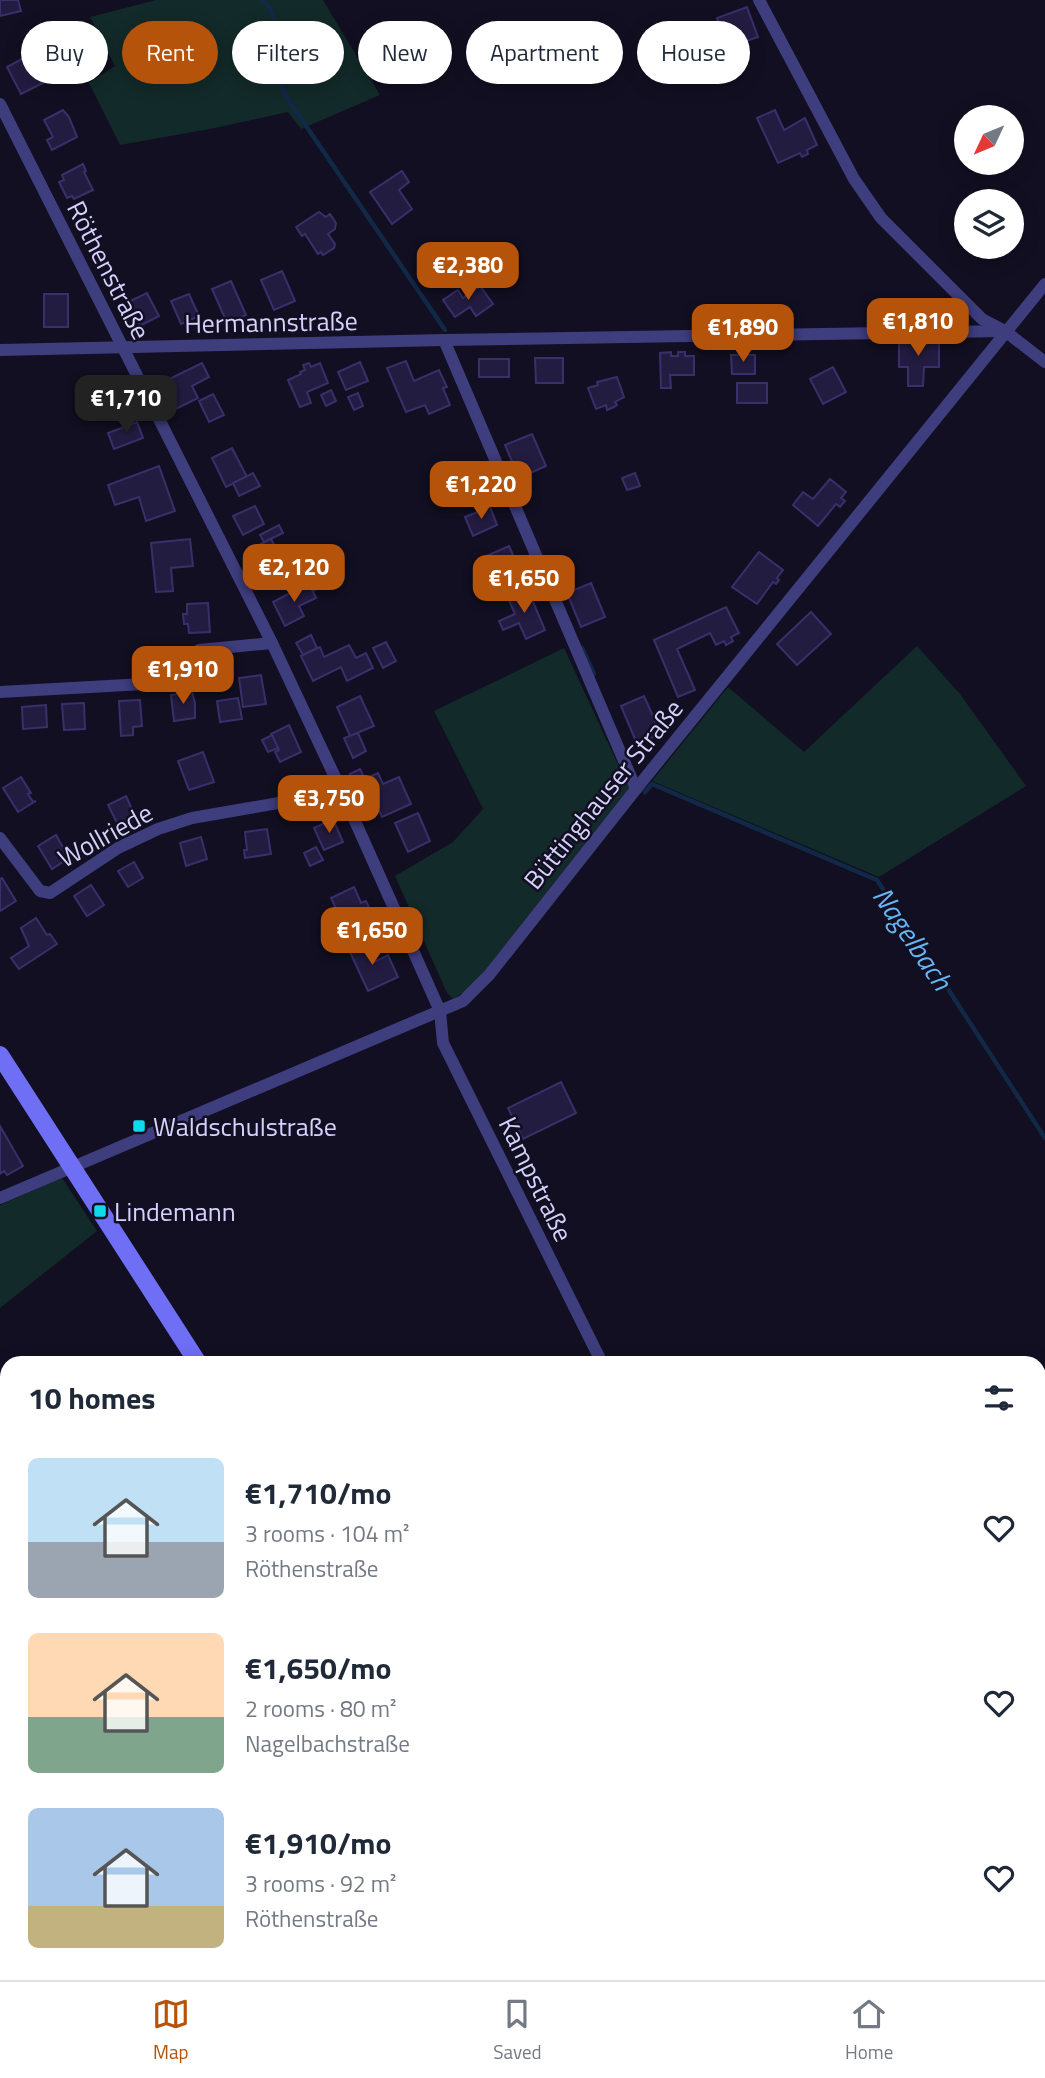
<!DOCTYPE html>
<meta charset="utf-8">
<style>
body{margin:0;font-family:"Titillium Web",sans-serif;background:#f6f6f7;color:#1f2937;height:100vh;display:flex;flex-direction:column;font-size:26px;white-space:nowrap}
*{box-sizing:border-box;margin:0}
p{font-size:23px;color:#747a83}
.icon{flex:none;width:38px;height:38px;fill:none;stroke:currentColor;stroke-width:2;stroke-linecap:round;stroke-linejoin:round}
.map{position:relative;flex:1;overflow:hidden}
.sheet{position:absolute;left:0px;top:1356px;width:1046px;height:625px;display:flex;flex-direction:column;background:#fff;border-radius:21px 21px 0 0;box-shadow:0 4px 18px #0003}
.sheet>*{flex:none}
.hud{position:absolute;left:21px;top:21px;width:1004px;height:63px;display:flex;gap:14px}
.needle{width:46px;rotate:226deg}
.controls{position:absolute;left:954px;top:105px;display:grid;gap:14px}
.controls a{display:grid;place-items:center;width:70px;height:70px;border-radius:50%;background:#fff;box-shadow:0 4px 18px #0003;font-size:35px}
.price{position:absolute;translate:-50% -60px;padding:0 16px;border-radius:14px;background:#b45309;color:#fff;font-size:23px;line-height:46px;filter:drop-shadow(0 2px 4px #0008)}
.price::after{content:'';position:absolute;left:50%;top:42px;width:21px;height:16px;margin-left:-10px;background:inherit;clip-path:polygon(0 0,100% 0,50% 100%)}
.price.active{background:#222;color:#fff}
ul{padding:0;list-style:none}
li{display:flex;align-items:center;gap:21px;height:175px;padding:0 28px}
li span{display:grid;place-items:center;flex:none;width:196px;height:140px;border-radius:10px;color:#555}
li>.icon{margin-inline-start:auto}
span .icon{width:84px;height:84px;fill:#fffc;stroke-width:1}
li b{font-size:30px}
h2{display:flex;justify-content:space-between;align-items:center;height:84px;padding:0 28px;font-size:30px}
.tag{padding:0 24px;border-radius:32px;background:#fff;box-shadow:0 4px 18px #0003;font-size:24px;line-height:63px}
.tag.active{background:#b45309;color:#fff}
.dock{display:flex;justify-content:space-around;align-items:center;height:98px;border-top:2px solid #e0e1e3;background:#fff;font-size:19px;color:#747a83}
.dock a{display:grid;justify-items:center;gap:4px}
.dock .active{color:#b45309}
.map>svg:first-child{display:block}
</style>
<div class="map">
<svg width="1045" height="1980" viewBox="0 0 1045 1980">
<rect width="100%" height="100%" fill="#110f21"/>
<g fill="#122a29">
<polygon points="156,0 323,0 380,95 301,129 288,112 215,128 120,145 89,83 115,66 90,17"/>
<polygon points="917,646 960,694 1026,786 879,877 652,781 728,687 804,752"/>
<polygon points="564,648 629,788 472,987 453,999 447,993 395,876 453,842 483,809 434,711"/>
<polygon points="62,1178 97,1231 0,1308 0,1205"/>
</g>
<g fill="none" stroke-linecap="round" stroke-linejoin="round">
<g stroke="#112847" stroke-width="4.5">
<path d="M262,0c18,14 11,38 13,58 2,13 5,25 10,37l160,235"/>
<polyline points="582,648 594,674"/>
<polyline points="645,792 652,784 877,880 1045,1138"/>
</g>
</g>
<g fill="#231c41" stroke="#3a2f6b" stroke-width="2">
<polygon points="0,0 18,0 21,11 0,16"/>
<polygon points="747,7 758,37 721,49 716,36 722,34 717,18"/>
<polygon points="29,55 45,82 21,94 7,67"/>
<polygon points="63,110 69,117 77,137 52,150 47,140 53,137 44,120"/>
<polygon points="775,110 784,130 805,118 817,145 807,150 808,154 802,157 800,153 778,163 757,118"/>
<polygon points="83,164 86,171 84,172 93,190 74,199 72,196 67,198 59,182 64,180 62,175"/>
<polygon points="402,171 409,182 399,190 412,209 392,224 370,192"/>
<polygon points="319,212 326,217 330,214 336,223 335,229 328,234 335,244 334,248 323,255 321,252 318,254 305,234 302,236 296,227"/>
<polygon points="282,271 295,301 274,310 261,280"/>
<polygon points="231,281 246,315 227,323 212,289"/>
<polygon points="480,286 493,304 476,316 470,307 455,317 443,300 458,290 463,298"/>
<polygon points="147,293 159,316 140,326 128,302"/>
<rect x="44" y="294" width="24" height="33"/>
<polygon points="189,294 199,316 181,324 171,301"/>
<polygon points="899,340 939,340 939,367 924,367 923,386 908,386 908,367 899,367"/>
<polygon points="746,351 746,355 755,355 755,374 732,374 731,355 741,355 740,352"/>
<polygon points="671,352 671,356 678,356 678,352 685,352 685,356 694,356 694,375 670,375 671,388 661,388 660,353"/>
<polygon points="535,358 563,358 563,383 536,383"/>
<rect x="479" y="359" width="30" height="18"/>
<polygon points="406,361 414,381 439,370 447,387 443,388 450,405 429,414 425,405 406,412 387,368"/>
<polygon points="360,362 368,381 346,390 338,372"/>
<polygon points="202,363 209,377 192,386 198,398 176,409 163,382"/>
<polygon points="309,363 311,367 320,363 328,383 307,392 311,403 300,407 288,380 301,374 300,372 305,370 303,365"/>
<polygon points="833,367 846,392 823,404 810,379"/>
<polygon points="617,377 624,397 615,402 617,405 614,407 607,410 606,405 596,409 588,388 598,385 597,382"/>
<rect x="737" y="383" width="30" height="20"/>
<polygon points="331,390 336,401 326,406 321,395"/>
<polygon points="358,393 363,406 354,410 348,397"/>
<polygon points="213,394 224,415 209,422 199,401"/>
<polygon points="137,422 143,438 114,449 108,433"/>
<polygon points="532,434 546,466 519,478 505,445"/>
<polygon points="232,448 247,477 226,487 212,458"/>
<polygon points="473,463 482,482 454,493 446,475"/>
<polygon points="159,466 175,511 146,521 139,497 115,505 108,485"/>
<polygon points="253,473 260,486 239,496 233,483"/>
<polygon points="635,473 640,486 627,490 622,478"/>
<polygon points="830,479 846,492 841,498 845,501 840,507 836,504 818,526 793,505 803,492 813,499"/>
<polygon points="255,506 264,524 243,535 233,516"/>
<polygon points="490,507 497,525 473,536 465,517"/>
<polygon points="279,525 283,533 264,542 260,535"/>
<polygon points="190,539 193,566 171,568 173,591 156,592 151,543"/>
<polygon points="271,539 280,556 259,567 250,549"/>
<polygon points="509,546 517,564 491,575 484,557"/>
<polygon points="759,552 783,570 777,578 779,580 776,584 773,582 757,604 732,587"/>
<polygon points="317,566 326,584 313,591 309,583 305,586 299,574"/>
<polygon points="309,583 316,598 299,606 304,616 285,626 273,602"/>
<polygon points="591,583 605,617 581,627 567,593"/>
<polygon points="528,590 545,630 526,639 519,623 503,630 499,621 515,614 508,598"/>
<polygon points="208,603 210,632 189,633 188,624 184,624 183,614 187,614 187,604"/>
<polygon points="726,607 739,633 731,637 733,641 726,645 724,641 716,645 710,633 677,649 695,690 678,697 654,640"/>
<polygon points="811,612 831,634 797,665 777,644"/>
<polygon points="311,635 317,648 303,655 296,643"/>
<polygon points="386,642 396,661 383,668 373,648"/>
<polygon points="349,645 356,658 366,653 373,668 347,681 341,667 313,681 301,656 320,647 324,657"/>
<polygon points="261,675 266,704 243,707 239,678"/>
<polygon points="192,692 195,703 195,718 174,721 171,695"/>
<polygon points="360,696 374,726 350,736 337,707"/>
<polygon points="644,696 661,734 637,744 621,706"/>
<polygon points="238,698 242,719 220,722 217,701"/>
<polygon points="140,700 142,726 133,727 133,735 121,736 119,701"/>
<polygon points="84,703 85,729 64,730 62,704"/>
<polygon points="46,705 47,727 23,729 22,707"/>
<polygon points="289,725 301,752 280,762 275,752 279,750 271,734"/>
<polygon points="358,733 366,751 353,758 344,738"/>
<polygon points="272,735 278,748 268,752 262,740"/>
<polygon points="203,752 214,782 189,790 178,761"/>
<polygon points="360,769 365,779 378,773 383,784 399,777 411,804 382,817 365,780 355,784 350,774"/>
<polygon points="21,777 31,793 28,794 33,802 36,801 18,812 3,788"/>
<polygon points="126,796 136,818 119,827 108,805"/>
<polygon points="418,813 430,841 408,852 395,823"/>
<polygon points="333,819 343,842 324,850 314,828"/>
<polygon points="267,829 271,854 245,858 244,850 247,850 245,832"/>
<polygon points="56,835 69,858 52,869 38,846"/>
<polygon points="201,837 207,859 186,866 180,843"/>
<polygon points="316,847 323,860 310,866 304,853"/>
<polygon points="134,862 143,878 128,887 118,871"/>
<polygon points="2,878 16,901 0,911 0,879"/>
<polygon points="91,885 104,905 87,916 74,896"/>
<polygon points="354,887 361,903 366,901 375,920 358,928 355,922 345,927 331,898"/>
<polygon points="36,918 47,935 50,934 57,944 19,969 11,958 29,946 21,928"/>
<polygon points="365,940 374,962 388,955 398,977 368,991 348,948"/>
<polygon points="561,1082 576,1113 523,1139 508,1108"/>
<polygon points="0,1126 23,1166 7,1175 4,1171 0,1174"/>
<polygon points="556,1974 591,1974 595,1978 549,1980"/>
<polygon points="933,1974 996,1974 1000,1980 964,1980 961,1976 956,1980 925,1980"/>
</g>
<g fill="none" stroke-linecap="round" stroke-linejoin="round">
<g stroke="#3e3d7d" stroke-width="12">
<polyline points="759,0 854,179 881,218 982,319 1005,331 1045,362"/>
<polyline points="0,104 272,643 342,792 440,1011 443,1043 602,1363"/>
<polyline points="444,340 636,789"/>
<polyline points="0,350 444,340 1005,331"/>
<polyline points="0,692 162,683 199,650 272,643"/>
<polyline points="0,838 40,891 50,893 118,848 158,829 192,818 342,792"/>
<polyline points="0,1198 463,1001 489,975 636,789 1045,284"/>
<polyline points="0,1831 7,1826"/>
<polyline points="1015,1974 1019,1980"/>
</g>
<g stroke="#6f6ff6" stroke-width="18">
<polyline points="0,1055 198,1363"/>
<polyline points="624,1974 629,1980"/>
</g>
</g>
<g fill="#0fd9eb" stroke="#110f21" stroke-width="2.5">
<rect x="132" y="1119" width="14" height="14" rx="3.5"/>
<rect x="93" y="1204" width="14" height="14" rx="3.5"/>
</g>
<g text-anchor="middle" dominant-baseline="central" stroke-width="5" stroke-linejoin="round" paint-order="stroke">
<g font-size="26" fill="#d6d1fc" stroke="#110f21">
<text transform="translate(109 270) rotate(63)">Röthenstraße</text>
<text transform="translate(271 322) rotate(-1)">Hermannstraße</text>
<text transform="translate(603 794) rotate(-51)">Büttinghauser Straße</text>
<text transform="translate(105 835) rotate(-29)">Wollriede</text>
<text transform="translate(536 1179) rotate(64)">Kampstraße</text>
</g>
<g font-size="26" fill="#d6d1fc" stroke="#110f21" text-anchor="start">
<text x="153" y="1126">Waldschulstraße</text>
<text x="114" y="1211">Lindemann</text>
</g>
<g font-size="28" font-style="italic" fill="#66b6f5" stroke="#110f21">
<text transform="translate(913 938) rotate(56)">Nagelbach</text>
</g>
</g>
</svg>
<div class="controls">
<a><svg class="needle" viewBox="-14 -14 28 28"><path d="M0-13l5 13h-10z" fill="#e53935"/><path d="M0 13l5-13h-10z" fill="#747a83"/></svg></a>
<a><svg class="icon" aria-label="layers" viewBox="0 0 24 24"><path d="M12 4l9 5-9 5-9-5zM3 14l9 5 9-5"/></svg></a>
</div>
<b class="price" style="left:468px;top:302px">€2,380</b>
<b class="price" style="left:918px;top:358px">€1,810</b>
<b class="price" style="left:743px;top:364px">€1,890</b>
<b class="price active" style="left:126px;top:435px">€1,710</b>
<b class="price" style="left:481px;top:521px">€1,220</b>
<b class="price" style="left:294px;top:604px">€2,120</b>
<b class="price" style="left:524px;top:615px">€1,650</b>
<b class="price" style="left:183px;top:706px">€1,910</b>
<b class="price" style="left:329px;top:835px">€3,750</b>
<b class="price" style="left:372px;top:967px">€1,650</b>
<div class="hud">
<a class="tag">Buy</a>
<a class="tag active">Rent</a>
<a class="tag">Filters</a>
<a class="tag">New</a>
<a class="tag">Apartment</a>
<a class="tag">House</a>
</div>
<section class="sheet">
<h2>10 homes<svg class="icon" aria-label="filters" viewBox="0 0 24 24"><path d="M4 7h16M4 17h16"/><circle cx="9" cy="7" r="2"/><circle cx="15" cy="17" r="2"/></svg></h2>
<ul>
<li><span style="background:linear-gradient(#bfe0f5 60%,#9aa5b1 0)"><svg class="icon" aria-label="home" viewBox="0 0 24 24"><path d="M3 11l9-7 9 7M6 9v11h12V9"/></svg></span><div><b>€1,710/mo</b><p>3 rooms · 104 m²</p><p>Röthenstraße</p></div><svg class="icon" aria-label="heart" viewBox="0 0 24 24"><path d="M12 20l-8-8c-3-5 5-10 8-4 3-6 11-1 8 4z"/></svg></li>
<li><span style="background:linear-gradient(#ffd9b3 60%,#7fa58c 0)"><svg class="icon" aria-label="home" viewBox="0 0 24 24"><path d="M3 11l9-7 9 7M6 9v11h12V9"/></svg></span><div><b>€1,650/mo</b><p>2 rooms · 80 m²</p><p>Nagelbachstraße</p></div><svg class="icon" aria-label="heart" viewBox="0 0 24 24"><path d="M12 20l-8-8c-3-5 5-10 8-4 3-6 11-1 8 4z"/></svg></li>
<li><span style="background:linear-gradient(#a9c7e8 70%,#c2b280 0)"><svg class="icon" aria-label="home" viewBox="0 0 24 24"><path d="M3 11l9-7 9 7M6 9v11h12V9"/></svg></span><div><b>€1,910/mo</b><p>3 rooms · 92 m²</p><p>Röthenstraße</p></div><svg class="icon" aria-label="heart" viewBox="0 0 24 24"><path d="M12 20l-8-8c-3-5 5-10 8-4 3-6 11-1 8 4z"/></svg></li>
</ul>
</section>
</div>
<nav class="dock">
<a class="active"><svg class="icon" aria-label="map" viewBox="0 0 24 24"><path d="M3 6l6-2 6 2 6-2v14l-6 2-6-2-6 2zM9 4v14M15 6v14"/></svg>Map</a>
<a><svg class="icon" aria-label="saved" viewBox="0 0 24 24"><path d="M7 4h10v16l-5-4-5 4z"/></svg>Saved</a>
<a><svg class="icon" aria-label="home" viewBox="0 0 24 24"><path d="M3 11l9-7 9 7M6 9v11h12V9"/></svg>Home</a>
</nav>
